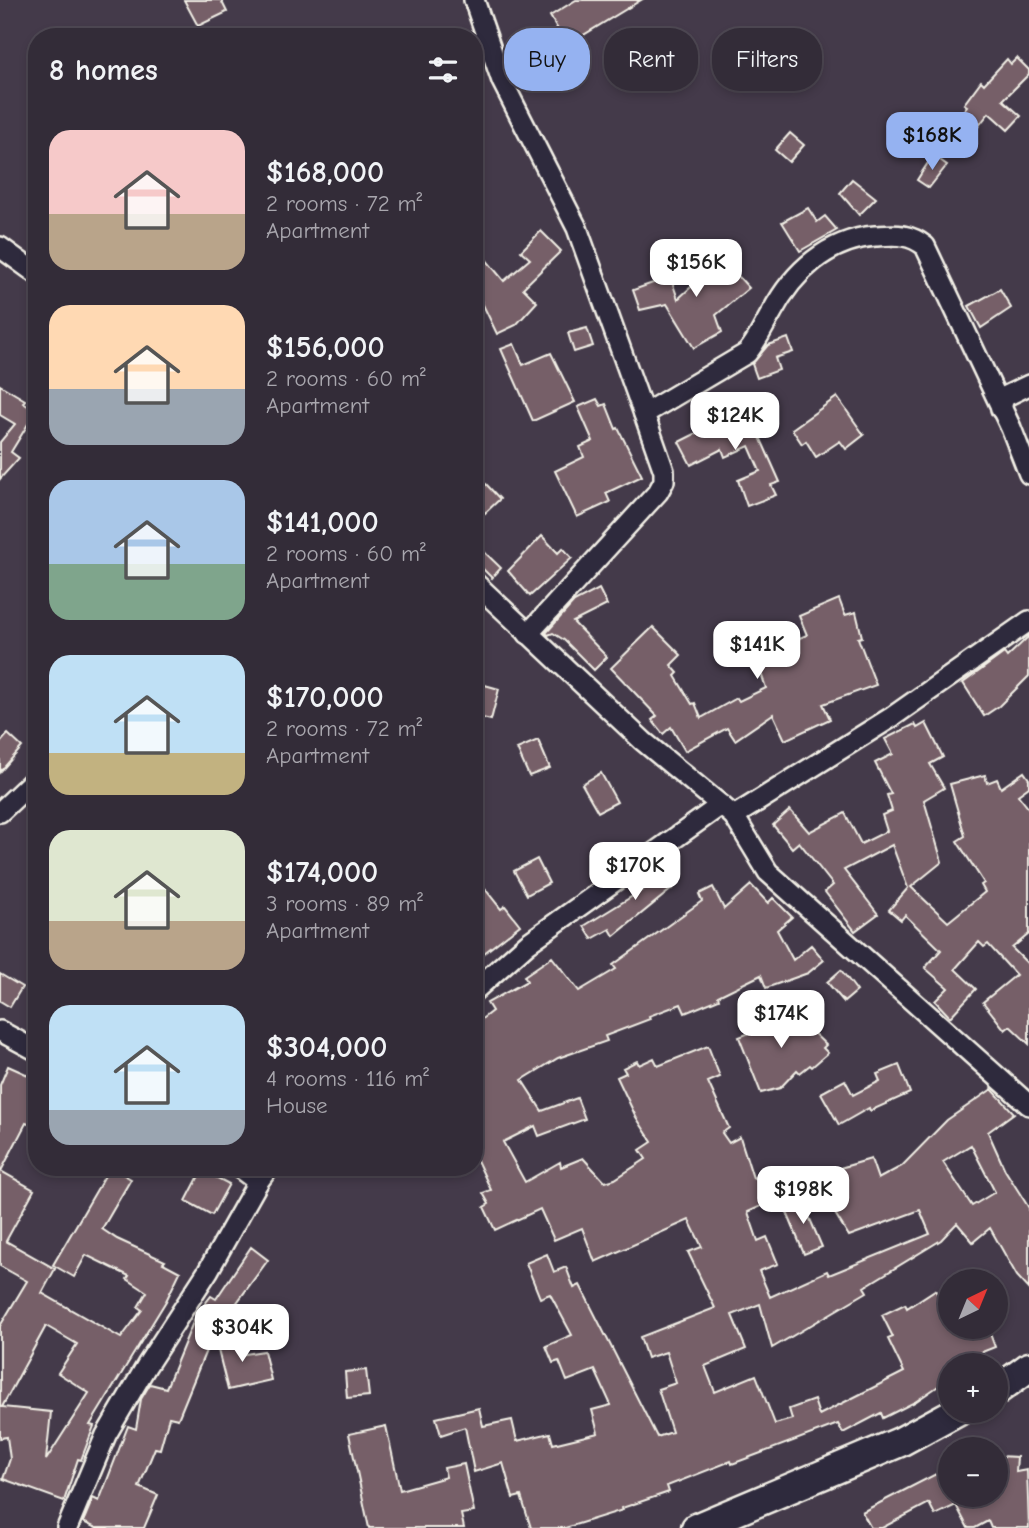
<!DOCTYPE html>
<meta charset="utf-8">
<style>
body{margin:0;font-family:"Comic Neue",sans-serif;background:#3b3440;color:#f1f3f6;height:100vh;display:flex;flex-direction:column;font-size:26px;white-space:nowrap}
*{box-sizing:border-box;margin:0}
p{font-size:23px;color:#a9a7ae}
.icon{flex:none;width:38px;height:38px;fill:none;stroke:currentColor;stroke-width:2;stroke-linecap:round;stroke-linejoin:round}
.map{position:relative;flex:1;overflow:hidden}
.side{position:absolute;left:28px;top:28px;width:455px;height:1148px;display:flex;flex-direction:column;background:#332c38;border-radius:28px;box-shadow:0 4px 10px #0003,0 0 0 2px #4e4853}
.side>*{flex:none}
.hud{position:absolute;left:504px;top:28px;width:420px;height:63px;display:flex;gap:14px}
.needle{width:46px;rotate:43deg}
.tools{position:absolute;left:938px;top:1269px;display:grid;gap:14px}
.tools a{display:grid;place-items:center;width:70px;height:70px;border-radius:50%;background:#332c38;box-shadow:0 4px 10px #0003,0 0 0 2px #4e4853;font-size:35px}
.price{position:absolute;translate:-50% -60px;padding:0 16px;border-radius:14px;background:#fff;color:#222;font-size:23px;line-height:46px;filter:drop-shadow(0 2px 4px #0008)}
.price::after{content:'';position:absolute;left:50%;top:42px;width:21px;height:16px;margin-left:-10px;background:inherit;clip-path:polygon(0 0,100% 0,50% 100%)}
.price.on{background:#95b2f1;color:#111}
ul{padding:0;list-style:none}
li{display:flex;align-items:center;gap:21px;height:175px;padding:0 21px}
li span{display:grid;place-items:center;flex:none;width:196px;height:140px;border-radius:21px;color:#555}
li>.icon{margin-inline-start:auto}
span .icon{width:84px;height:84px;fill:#fffc;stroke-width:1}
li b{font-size:30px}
h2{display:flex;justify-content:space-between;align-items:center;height:84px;padding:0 21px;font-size:30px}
.tag{padding:0 24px;border-radius:28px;background:#332c38;box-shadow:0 4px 10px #0003,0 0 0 2px #4e4853;font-size:24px;line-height:63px}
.tag.on{background:#95b2f1;color:#111}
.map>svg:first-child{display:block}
</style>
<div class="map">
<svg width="1029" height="1528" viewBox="0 0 1029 1528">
<rect width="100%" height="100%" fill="#443a4a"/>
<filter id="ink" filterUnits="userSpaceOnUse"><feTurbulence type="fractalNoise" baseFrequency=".0143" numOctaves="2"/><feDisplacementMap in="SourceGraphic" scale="14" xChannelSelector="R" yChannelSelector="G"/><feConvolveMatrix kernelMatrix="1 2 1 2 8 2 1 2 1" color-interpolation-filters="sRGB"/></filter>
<g filter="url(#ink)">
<g fill="#765f67" stroke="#f4f1e8" stroke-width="2" fill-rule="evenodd">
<polygon points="184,0 221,0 227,12 198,26"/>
<polygon points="576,0 641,0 567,45 550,16"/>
<polygon points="1017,58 1029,70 1029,74 1003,100 1021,116 1008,130 989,113 965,143 949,129 967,106 964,104 981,81 984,84 1007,59 1011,64"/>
<polygon points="675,61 686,72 668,92 657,81"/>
<polygon points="790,133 804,145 789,162 775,150"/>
<polygon points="933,155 947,165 929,188 917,180"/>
<polygon points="852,179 876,198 859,215 840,193"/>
<polygon points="808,208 817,222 825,216 837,230 800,251 782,222"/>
<polygon points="541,231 561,251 523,288 537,302 516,325 497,334 474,286 474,245 504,281 530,259 521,251"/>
<polygon points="718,254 749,288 716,315 722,332 694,348 667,304 640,310 633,290 656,282 653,275 668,270 678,299 704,275 700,269"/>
<polygon points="1000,289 1011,308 981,328 969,306"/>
<polygon points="587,328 593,346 574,352 568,333"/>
<polygon points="788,338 793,352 775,358 779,370 757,378 752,364 768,345"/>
<polygon points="514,344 523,365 551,353 575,402 533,421 501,349"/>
<polygon points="0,385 25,400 23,403 36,411 11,452 19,458 0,479 0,442 15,424 0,415"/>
<polygon points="837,397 864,435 846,449 840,441 816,457 806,441 802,444 792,429"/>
<polygon points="597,399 601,406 606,404 616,429 618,428 642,476 606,493 610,502 577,517 555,471 584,457 580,447 593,441 578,407"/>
<polygon points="735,407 738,424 751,417 780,482 771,485 776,495 747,506 738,480 760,471 749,446 725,457 722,449 691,465 679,442 707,428 704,424"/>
<polygon points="486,484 500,499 485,513 474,501 474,494"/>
<polygon points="542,536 558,553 563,548 572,558 530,596 508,571"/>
<polygon points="474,542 501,568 492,578 474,560"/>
<polygon points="599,589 607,605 573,622 607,657 594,670 564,640 553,633 548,635 546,633 574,602"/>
<polygon points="839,599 845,615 856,612 862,637 858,638 876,685 823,704 830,719 785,740 773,714 735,740 727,728 685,751 671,727 663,734 652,720 657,716 611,668 653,627 681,655 671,665 678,673 675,676 692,704 695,703 701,718 737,698 739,701 766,688 759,667 797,653 792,641 807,635 799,616"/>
<polygon points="1029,636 1029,676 999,706 984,716 963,683 1004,653 1007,657"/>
<polygon points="474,682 499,689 491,720 474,716"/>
<polygon points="926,723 943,757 930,764 944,788 924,800 942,862 911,887 948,922 985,892 981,885 984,883 957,841 965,836 950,784 985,775 987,783 997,779 1001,788 1024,772 1029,779 1029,787 1018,795 1029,809 1029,934 1012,948 1029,965 1029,1044 1010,1026 1005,1030 983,1002 1016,975 988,944 984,947 979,942 955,969 976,989 950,1017 935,1001 948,988 925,968 941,950 905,915 901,920 889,910 908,888 892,845 844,870 878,914 855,931 825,892 833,885 799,842 792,848 773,825 790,810 809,832 845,813 861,844 887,831 882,815 892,811 887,795 891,794 875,763 893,754 885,739 915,724 917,728"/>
<polygon points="8,734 22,747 0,772 0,743"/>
<polygon points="538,740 550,768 529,776 517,749"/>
<polygon points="601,773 617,802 598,812 582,784"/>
<polygon points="537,859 549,883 527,895 514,871"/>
<polygon points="666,859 668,861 664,864 679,883 614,936 610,929 592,939 584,926 644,889 637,880"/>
<polygon points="474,875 501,909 505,906 520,925 474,961"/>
<path d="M751,885l17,18 5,-5 19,19 -15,13 16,30 18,-15 13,15 -16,13 -42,15 -5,-13 -43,21 1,3 -34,14 -4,-9 -32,12 1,3 -45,17 2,5 -49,17 -36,22 20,31 35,-13 8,21 -46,17 -4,-10 -32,16 22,40 35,-20 1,5 22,-9 22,24 10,-3 31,-20 -6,-9 12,-8 -16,-25 -19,-40 9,-4 -3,-5 14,-7 2,4 15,-7 4,8 50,-20 12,31 -12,5 21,46 -7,5 7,10 11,-6 13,41 3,-1 12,26 -20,9 10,29 9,-4 11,27 -19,7 11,26 57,-26 2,4 101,-41 -10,-24 -71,26 -18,-29 5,-3 -11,-16 17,-11 -2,-9 31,-9 7,20 24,-13 45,-46 45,-31 22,24 -26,19 17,38 24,38v81l-12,-13 -27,-48 -17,14 -16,-19 -16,17 -77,47 3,5 -95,56 -12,-44 -28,11 14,34 -41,17 10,26 41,-17 19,49 17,-5 -3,-10 25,-9 5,15 85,-43 -16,-33 5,-2 -11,-22 23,-11 2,4 28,-18 15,24v12h37l8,21 -13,5 3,6 -14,7h-21v13l-35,24 -32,16 -2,-5 -38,20 -5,-9 -106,40 -1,-3 -64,25 2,6 -47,16 1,2 -58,18h-34l-10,-32 -8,2 -10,-35 -29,9 -9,-45 -24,8 -5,-17 43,-10 4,18 29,-6 5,21 33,-8 3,11 45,-11 -6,-23 19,-5 -16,-35 -28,11 -8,-20 -6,2 -7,-17 26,-11 -22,-41 -10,4 -14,-35 21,-9 7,18 12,-5 8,21 6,-3 77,152 15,-5 -14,-43 18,-6 -10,-31 -19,6 -7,-21 75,-29 -27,-56 14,-5 -13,-27 -94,42 -13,-34 -28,12 -14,-31 -45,21 -11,-23 5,-3 -6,-11 8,-3 -17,-36v-129l18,-14 -5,-8 40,-22 -3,-5 28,-19 27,34 37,-22 -3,-4 89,-64 -3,-7 14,-7 11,22zM971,1145l24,47 -23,14 -29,-44z"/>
<polygon points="841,970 857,991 844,1002 827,982"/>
<polygon points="0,974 22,987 10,1007 0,1001"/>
<polygon points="783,1004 826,1045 823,1048 828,1053 812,1067 810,1065 800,1073 797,1070 780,1088 761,1093 739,1037 760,1029"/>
<polygon points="899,1065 910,1093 870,1111 869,1108 839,1125 821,1093 845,1080 853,1095 880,1081 877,1074"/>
<path d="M8,1066l29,13v48l-11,-4 -25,48 33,19 -28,51 49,28 -13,24 79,45 21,-28 -4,-3 9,-15 -20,-13 2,-3 -43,-21 -12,22 -21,-12 57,-98 21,12 -29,50 15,10 48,22 -2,2 17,9 -14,29 -76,124 4,1 -13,34 -3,-1 -14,42 -61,-22 7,-20 -3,-22 -7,1v-112l27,-45 -27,-15v-181zM46,1326l31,18 -19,29 31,20 -43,67 5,-48 -49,-5z"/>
<polygon points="202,1170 229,1184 212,1215 186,1201"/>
<polygon points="801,1198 822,1247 804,1254 784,1205"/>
<polygon points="251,1247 268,1260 214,1334 214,1331 178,1419 169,1417 160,1449 155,1448 139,1487 158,1495 144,1528 96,1528 83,1522 93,1498 99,1501 128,1426 136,1429 141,1399 150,1384 166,1388 196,1315 211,1296 216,1299"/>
<polygon points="241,1336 245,1354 264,1351 271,1380 228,1390 216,1342"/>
<polygon points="366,1370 369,1396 347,1398 345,1372"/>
<polygon points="386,1426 400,1490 446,1477 444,1468 464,1464 474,1512 461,1514 464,1528 369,1528 349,1434"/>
<polygon points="999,1456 1017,1457 1016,1472 1027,1470 1029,1528 991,1528 988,1521 975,1528 968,1528 956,1505 935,1515 929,1503 882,1528 871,1528 862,1512 936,1474 948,1494 996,1494 996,1468 999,1467"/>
</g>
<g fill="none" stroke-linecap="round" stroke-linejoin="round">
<g stroke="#f4f1e8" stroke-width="24">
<g id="street">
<polyline points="474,0 502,81 577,228 644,414"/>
<polyline points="0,247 37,274"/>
<polyline points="1001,409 1004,397 1029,385"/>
<polyline points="474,582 643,741 734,816 768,872 1029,1105"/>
<path d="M528,634l130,-142 6,-11v-10l-20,-57 103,-61c11,-13 16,-26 25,-41 21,-40 56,-72 103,-76 20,-1 34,-3 50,10l86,182 18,46"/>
<polyline points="0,812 37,777"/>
<polyline points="734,816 892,717 1029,621"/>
<polyline points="474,991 528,943 721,805"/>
<polyline points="0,1031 37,1051"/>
<polyline points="238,1167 258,1182"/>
<polyline points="67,1528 106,1435 147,1365 208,1271 258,1182 269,1167"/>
</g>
</g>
<g stroke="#f4f1e8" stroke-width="33">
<g id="secondary">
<polyline points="996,1391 1029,1367"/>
<polyline points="696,1528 900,1442 959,1410"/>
</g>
</g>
<use href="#street" stroke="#2f2a3d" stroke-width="19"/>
<use href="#secondary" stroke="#2f2a3d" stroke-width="28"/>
</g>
</g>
</svg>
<div class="tools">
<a><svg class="needle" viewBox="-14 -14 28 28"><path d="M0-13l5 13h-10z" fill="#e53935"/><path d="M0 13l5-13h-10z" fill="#a9a7ae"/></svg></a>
<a>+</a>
<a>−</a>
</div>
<b class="price on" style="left:932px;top:172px">$168K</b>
<b class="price" style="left:696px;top:299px">$156K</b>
<b class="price" style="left:735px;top:452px">$124K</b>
<b class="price" style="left:757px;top:681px">$141K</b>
<b class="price" style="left:635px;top:902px">$170K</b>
<b class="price" style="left:781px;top:1050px">$174K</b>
<b class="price" style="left:803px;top:1226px">$198K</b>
<b class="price" style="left:242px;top:1364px">$304K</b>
<div class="hud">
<a class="tag on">Buy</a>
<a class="tag">Rent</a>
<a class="tag">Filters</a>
</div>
<section class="side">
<h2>8 homes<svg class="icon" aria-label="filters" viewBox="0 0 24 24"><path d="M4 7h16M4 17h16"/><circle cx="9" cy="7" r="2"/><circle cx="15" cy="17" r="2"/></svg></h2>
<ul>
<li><span style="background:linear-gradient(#f6c9c9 60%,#b9a48a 0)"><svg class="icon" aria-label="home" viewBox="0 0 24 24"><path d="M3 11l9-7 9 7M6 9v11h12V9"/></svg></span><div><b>$168,000</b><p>2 rooms · 72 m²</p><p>Apartment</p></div></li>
<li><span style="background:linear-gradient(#ffd9b3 60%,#9aa5b1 0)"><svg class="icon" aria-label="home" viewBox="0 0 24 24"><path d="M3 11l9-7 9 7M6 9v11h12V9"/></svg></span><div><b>$156,000</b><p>2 rooms · 60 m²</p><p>Apartment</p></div></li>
<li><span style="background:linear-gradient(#a9c7e8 60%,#7fa58c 0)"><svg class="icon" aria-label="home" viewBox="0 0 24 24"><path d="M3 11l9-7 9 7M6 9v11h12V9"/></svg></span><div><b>$141,000</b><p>2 rooms · 60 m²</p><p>Apartment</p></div></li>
<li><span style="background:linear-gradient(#bfe0f5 70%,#c2b280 0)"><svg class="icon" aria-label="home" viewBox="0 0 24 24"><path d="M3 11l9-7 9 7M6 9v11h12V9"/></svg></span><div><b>$170,000</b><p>2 rooms · 72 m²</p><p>Apartment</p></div></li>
<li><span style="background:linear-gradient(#dfe7d0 65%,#b9a48a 0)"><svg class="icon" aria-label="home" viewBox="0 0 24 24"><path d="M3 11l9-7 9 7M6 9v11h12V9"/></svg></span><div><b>$174,000</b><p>3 rooms · 89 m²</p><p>Apartment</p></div></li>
<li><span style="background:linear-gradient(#bfe0f5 75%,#9aa5b1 0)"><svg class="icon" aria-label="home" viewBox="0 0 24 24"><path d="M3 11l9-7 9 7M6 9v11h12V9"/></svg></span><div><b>$304,000</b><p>4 rooms · 116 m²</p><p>House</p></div></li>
</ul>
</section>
</div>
